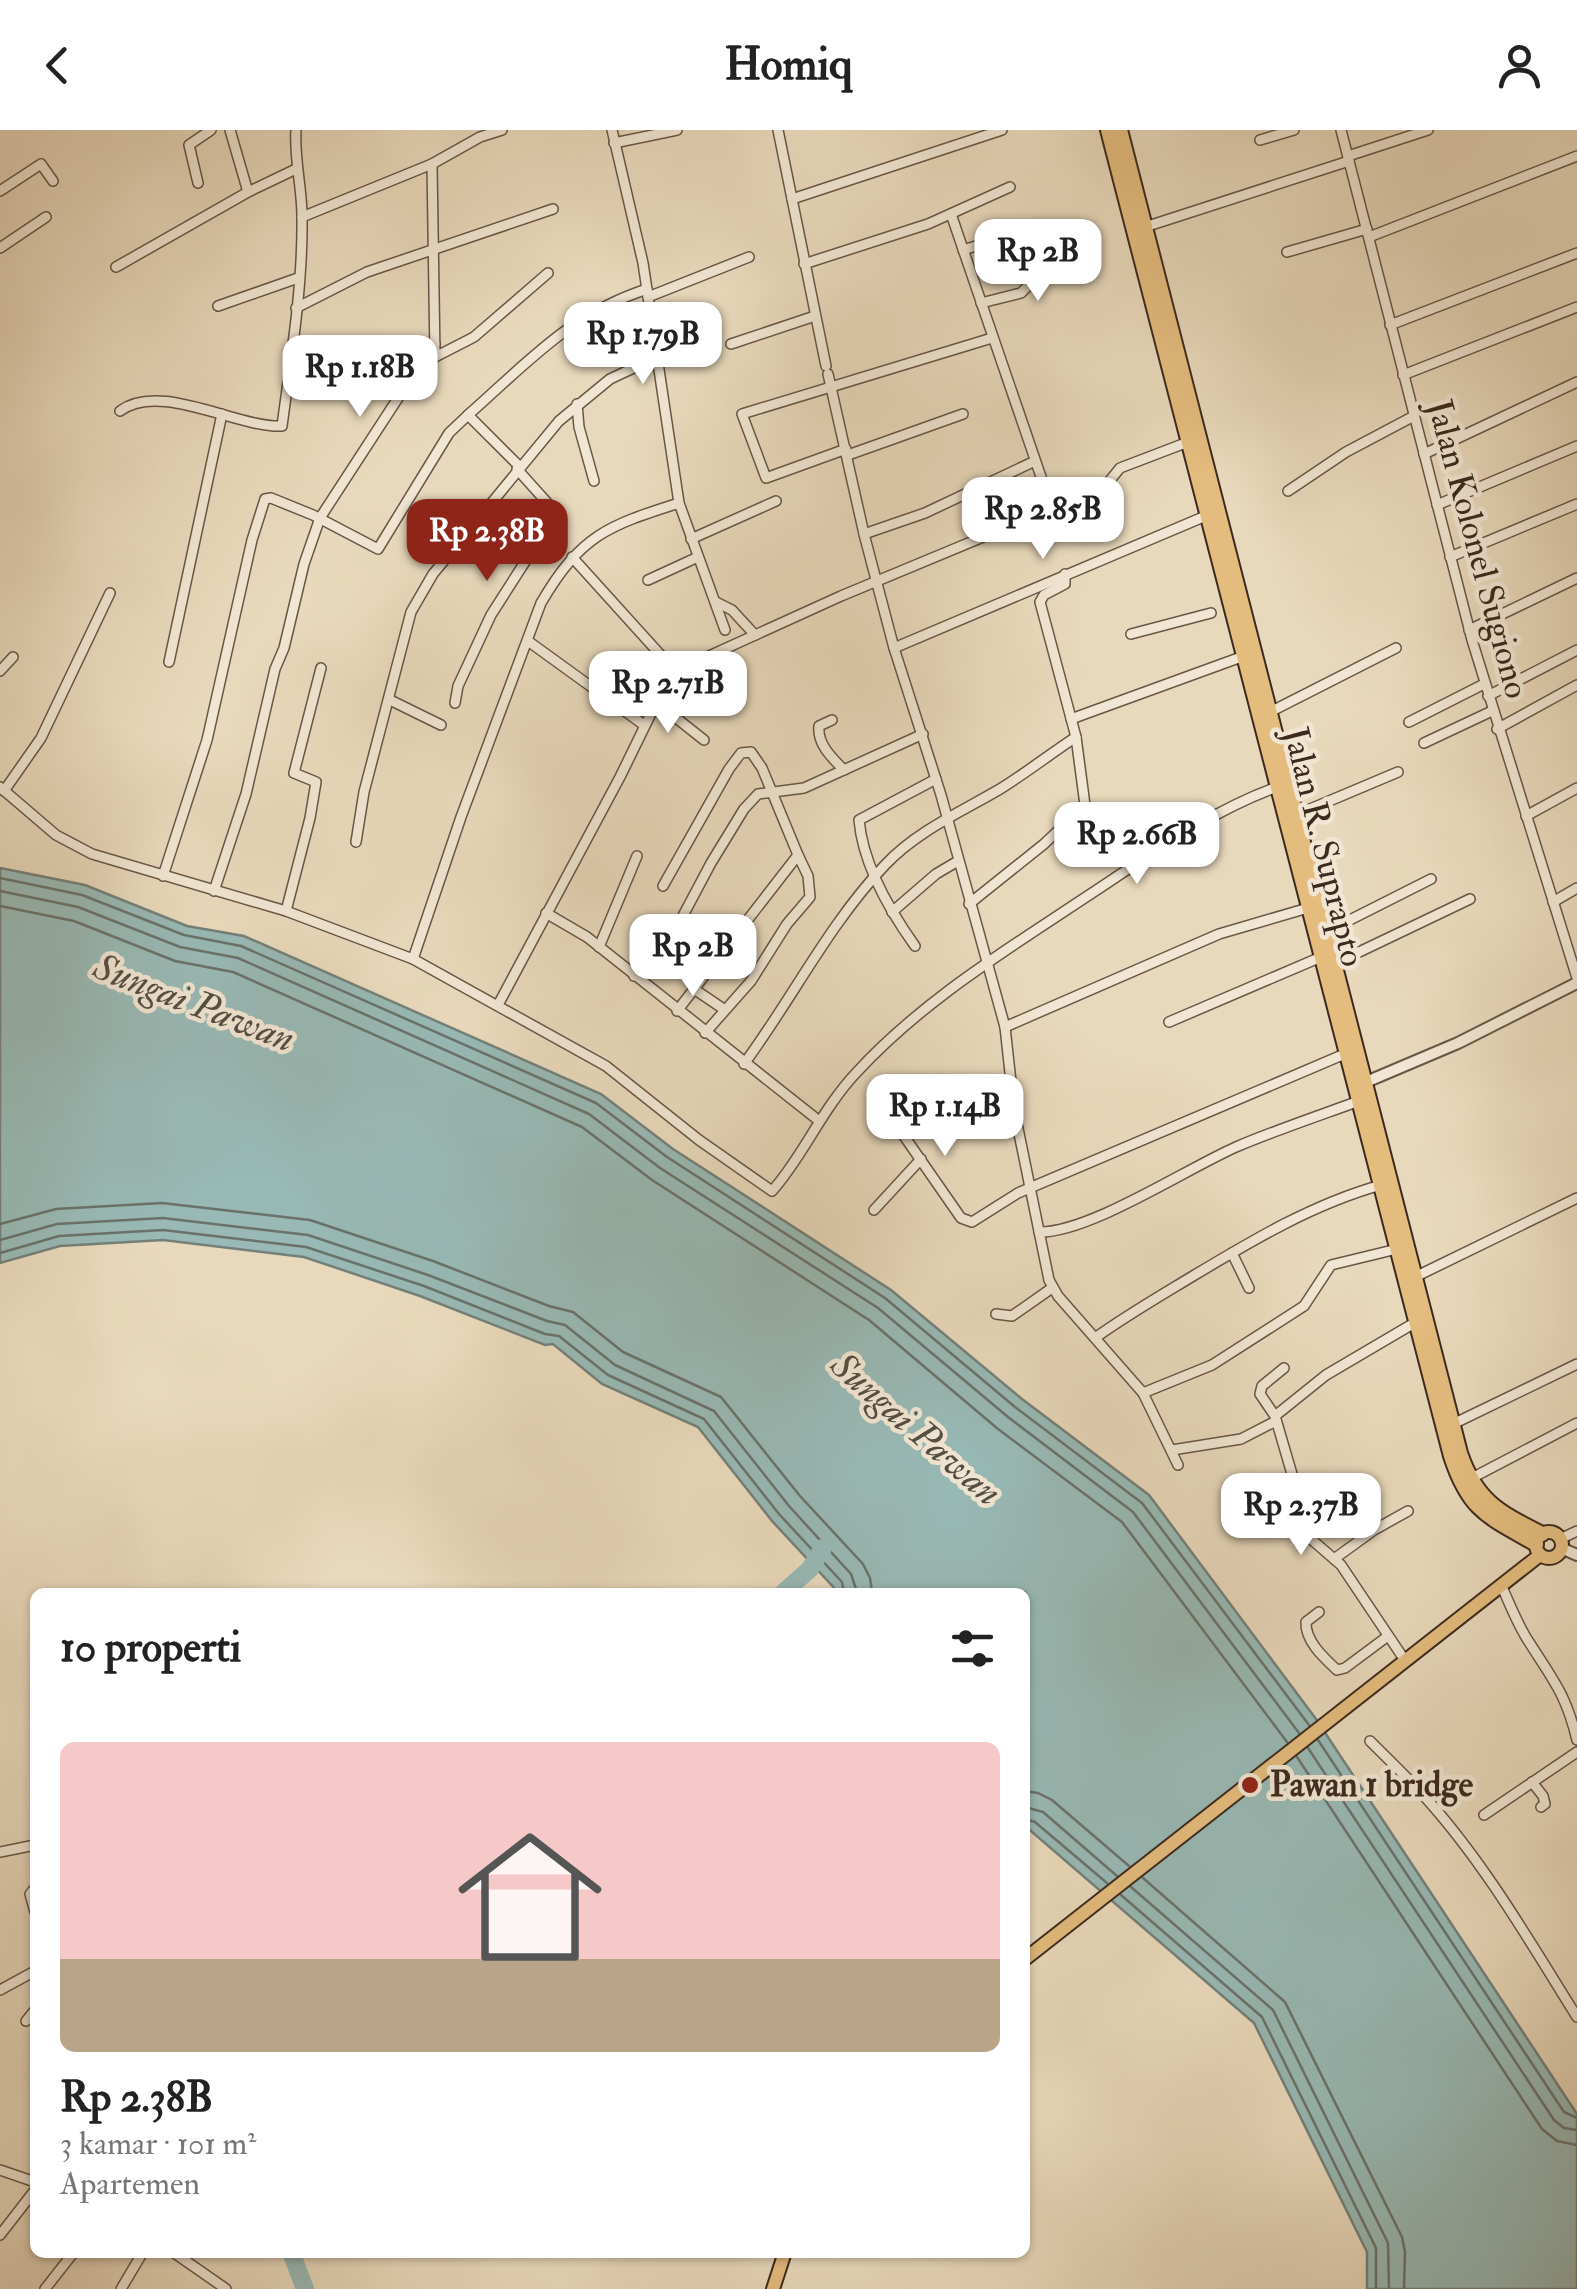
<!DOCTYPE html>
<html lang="id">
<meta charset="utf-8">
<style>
body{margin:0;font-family:"IM FELL Double Pica",serif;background:#f2f2f2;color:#222;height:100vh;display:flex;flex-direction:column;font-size:38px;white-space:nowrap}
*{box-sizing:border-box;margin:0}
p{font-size:32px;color:#767676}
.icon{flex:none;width:55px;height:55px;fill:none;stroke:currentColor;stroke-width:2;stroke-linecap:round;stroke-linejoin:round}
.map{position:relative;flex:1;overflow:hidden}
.sheet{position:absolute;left:30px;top:1458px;width:1000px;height:670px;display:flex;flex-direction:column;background:#fff;border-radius:15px;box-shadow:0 2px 8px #0004}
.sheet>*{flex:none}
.price{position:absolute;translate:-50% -85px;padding:0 22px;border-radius:20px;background:#fff;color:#222;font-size:32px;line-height:65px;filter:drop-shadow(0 2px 5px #0008)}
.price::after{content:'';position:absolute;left:50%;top:60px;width:30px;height:22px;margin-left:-15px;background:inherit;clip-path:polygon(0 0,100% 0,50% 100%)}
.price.current{background:#8f2418;color:#fff}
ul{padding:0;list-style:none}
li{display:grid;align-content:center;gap:20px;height:530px;padding:0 30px}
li+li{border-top:2px solid #e0e0e0}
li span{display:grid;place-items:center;height:310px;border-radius:15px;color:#555}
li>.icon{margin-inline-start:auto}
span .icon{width:180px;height:180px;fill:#fffc;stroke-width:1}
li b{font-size:42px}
h2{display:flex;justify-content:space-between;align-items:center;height:120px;padding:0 30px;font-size:42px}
header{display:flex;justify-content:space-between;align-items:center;height:130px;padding:0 30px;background:#fff;font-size:45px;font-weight:800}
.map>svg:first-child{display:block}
</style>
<header><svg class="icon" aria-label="back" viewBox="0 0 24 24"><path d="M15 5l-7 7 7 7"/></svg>Homiq<svg class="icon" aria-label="person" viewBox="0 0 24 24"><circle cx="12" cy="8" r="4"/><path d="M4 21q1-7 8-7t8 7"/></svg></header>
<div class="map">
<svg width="1577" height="2159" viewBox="0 0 1577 2159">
<rect width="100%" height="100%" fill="#e9d9bc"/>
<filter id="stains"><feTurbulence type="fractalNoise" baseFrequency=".002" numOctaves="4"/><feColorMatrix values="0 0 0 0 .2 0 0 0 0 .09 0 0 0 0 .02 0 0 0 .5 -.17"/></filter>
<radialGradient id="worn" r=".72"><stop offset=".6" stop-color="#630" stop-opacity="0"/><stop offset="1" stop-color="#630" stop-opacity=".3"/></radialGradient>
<polygon fill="#98b9b5" stroke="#748079" stroke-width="2.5" points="0,738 85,755 187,796 244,806 601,964 673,1019 891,1160 1022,1269 1149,1365 1316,1589 1577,1984 1577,2159 1367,2159 1367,2122 1254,1893 1025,1696 1025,1462 838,1462 772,1391 698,1297 602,1254 553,1214 545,1215 420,1166 304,1127 163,1110 60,1116 0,1133"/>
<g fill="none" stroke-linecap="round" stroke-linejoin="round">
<g stroke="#6a726a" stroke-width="2.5">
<polyline points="0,748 82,765 184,805 241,816 596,973 667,1027 885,1168 1015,1277 1142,1373 1309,1595"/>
<polyline points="0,761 78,777 180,817 238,828 589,984 660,1038 878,1178 1008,1287 1133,1382 1299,1603"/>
<polyline points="0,776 74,791 175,831 233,842 582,997 652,1050 869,1190 998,1299 1122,1392 1287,1612"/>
<polyline points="0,1094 56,1079 162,1073 310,1090 433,1131 549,1176 573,1182 623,1222 721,1267 800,1366 863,1434 870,1448 872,1462"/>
<polyline points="0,1110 57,1094 163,1088 308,1105 428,1145 547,1191 565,1195 615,1235 714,1281 789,1376 851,1444 857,1462"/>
<polyline points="0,1123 59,1106 163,1100 306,1117 424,1156 545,1204 559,1206 608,1245 704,1289 779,1384 842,1452 844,1462"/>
<polyline points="1318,1610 1564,1982 1577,1988"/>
<polyline points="1308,1618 1554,1990 1564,1998 1577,2000"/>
<polyline points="1297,1627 1542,1999 1557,2011 1577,2015"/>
<polyline points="1025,1661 1038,1663 1052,1670 1129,1736"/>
<polyline points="1025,1677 1043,1682 1117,1746"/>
<polyline points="1025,1689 1035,1692 1107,1753"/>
<polyline points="1143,1748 1285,1872 1402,2107 1405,2122 1404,2159"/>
<polyline points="1131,1757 1273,1880 1388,2113 1389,2159"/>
<polyline points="1121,1765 1262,1887 1376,2118 1376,2159"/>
</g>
<g stroke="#98b9b5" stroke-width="18">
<polyline points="784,1462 810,1439 823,1418"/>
<polyline points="291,2122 305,2159"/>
</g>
<g stroke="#685646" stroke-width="12">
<g id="minor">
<polyline points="230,0 248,62"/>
<polyline points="612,0 643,133 679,373 725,500"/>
<polyline points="778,0 826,236"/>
<polyline points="1341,0 1472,510 1577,848"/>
<polyline points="1260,10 1294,0"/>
<polyline points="614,13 677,0"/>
<polyline points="1348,26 1428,0"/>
<polyline points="432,34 435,227 474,207 548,143"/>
<polyline points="198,53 189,15 211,0"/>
<polyline points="0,61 41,34 53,51"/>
<polyline points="792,69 1002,0"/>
<polyline points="951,84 1052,379"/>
<polyline points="302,87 432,34 480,7 502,0"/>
<polyline points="1145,97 1349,31"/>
<polyline points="1369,107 1577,26"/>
<polyline points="0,118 46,87"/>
<polyline points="963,120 1031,99"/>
<polyline points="1287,122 1367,99"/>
<polyline points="804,134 928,94 1010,57"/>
<polyline points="116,137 248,62 296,39"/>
<polyline points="648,167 749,127"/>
<polyline points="981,173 1021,163 1031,153 1055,145 1055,128 1067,124"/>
<polyline points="218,176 298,148"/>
<polyline points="296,178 367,142 553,79"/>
<polyline points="1390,195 1577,123"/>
<polyline points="731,214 815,186"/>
<polyline points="828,244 864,404 894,518 941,665 1005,897 1014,979 1049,1150 1058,1166 1143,1263 1178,1335"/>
<polyline points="1403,245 1577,177"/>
<polyline points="290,249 435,214"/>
<polyline points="577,274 579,297 594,351"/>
<path d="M120,281c40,-30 117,17 162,15 9,-68 21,-140 20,-210 0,-29 -8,-57 -6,-86"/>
<path d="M468,285c59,-52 102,-101 179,-126"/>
<polyline points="846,319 766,348 742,284 992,208"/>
<polyline points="1424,324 1577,252"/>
<polyline points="848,325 963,284"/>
<polyline points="1288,361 1346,322 1414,286"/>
<polyline points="1437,375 1577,316"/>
<polyline points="864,404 925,383 1035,331"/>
<polyline points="691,409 776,371"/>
<polyline points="572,427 685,552 710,572"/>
<polyline points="1450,427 1577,374"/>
<polyline points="648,450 698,427"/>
<polyline points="716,472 732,480 755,505"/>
<polyline points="1469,500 1577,448"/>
<polyline points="1131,504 1211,483"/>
<polyline points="528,511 644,595"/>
<polyline points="894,518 1208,385"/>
<polyline points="169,532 222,284"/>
<polyline points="0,541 13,527"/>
<polyline points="1488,566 1577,520"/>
<polyline points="390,570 441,595"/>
<polyline points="656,572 704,610"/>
<polyline points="455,573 458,556 491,485 553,388 551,377 517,339"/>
<polyline points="1270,582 1396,518"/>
<polyline points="1071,589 1244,526"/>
<path d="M832,590l-13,6c-2,18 13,32 25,44"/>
<polyline points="1409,592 1484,554"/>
<polyline points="1497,599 1577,555"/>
<polyline points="1424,613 1492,581"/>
<path d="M0,657l56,48 36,19 194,57 127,48 193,107 93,74 73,51c30,-33 50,-82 84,-118 66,-72 149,-122 230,-176 61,-40 122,-85 191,-110"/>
<polyline points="4,661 41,608 110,463"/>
<polyline points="1296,685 1398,642"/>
<polyline points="1526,686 1577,658"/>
<polyline points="356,712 364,662 411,482 433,444 559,291 610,249 659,226"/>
<polyline points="163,746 207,610 252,410 265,369 271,368 313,385 378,419 449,303 468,285 519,336"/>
<polyline points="663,756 729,639 741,623 751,622 762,638 798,725 677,881"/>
<polyline points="214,761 246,664 275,539 284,518 304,434 320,388 413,245 435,227"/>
<polyline points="1553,772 1577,758"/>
<polyline points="969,774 1044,714 1085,675 1076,607"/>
<polyline points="286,781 310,688 316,652 294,643 321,538"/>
<polyline points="892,782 936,744 958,731"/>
<polyline points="546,783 587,807 818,990"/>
<polyline points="1326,802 1431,749"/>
<path d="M915,816c-25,-35 -52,-81 -56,-126l77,-41"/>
<polyline points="599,817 637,726"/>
<path d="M413,829l48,-142 80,-214c40,-68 66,-77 138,-100"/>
<polyline points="1334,834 1470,769"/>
<polyline points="634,846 666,801 677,797 711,733 744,679 758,664 804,658 923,604"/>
<polyline points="694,859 725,880"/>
<polyline points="498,875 620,647 661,563 676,541 841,466 1096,360 1107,354 1120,338 1188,312"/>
<polyline points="1169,892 1321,827"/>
<polyline points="1005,897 1219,804 1308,778"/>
<polyline points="705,903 751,851 787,794 810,767 808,746 798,725"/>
<path d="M744,934c48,-65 85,-140 141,-199 32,-34 76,-53 115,-76 26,-16 50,-35 76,-52l-36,-135 4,-7 21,-11v-10"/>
<polyline points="895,993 961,1088 972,1092 1018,1063 1347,923"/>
<polyline points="874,1080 921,1029"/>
<path d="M1039,1102c50,1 147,-63 197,-85 40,-17 82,-31 123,-46"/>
<polyline points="1232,1123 1249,1158"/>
<polyline points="1415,1147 1577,1068"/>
<polyline points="996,1184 1012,1186 1052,1158"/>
<path d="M1095,1208c32,-23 65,-42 98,-62 60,-36 120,-72 188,-91"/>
<polyline points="1284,1238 1262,1256 1260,1264 1275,1286 1311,1409 1341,1435 1404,1529"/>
<polyline points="1143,1263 1212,1235 1304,1176 1331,1135 1397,1119"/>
<polyline points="1275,1286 1326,1245 1416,1192"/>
<polyline points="1453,1294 1577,1234"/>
<polyline points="1172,1320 1241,1309 1276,1291"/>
<polyline points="1470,1349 1577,1293"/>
<polyline points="1560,1409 1577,1401"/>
<polyline points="1334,1429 1374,1400 1408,1381"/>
<path d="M1501,1455c9,19 16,39 28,57 24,38 37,52 48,98"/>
<path d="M1319,1482l-13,10c-1,19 18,36 31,48l8,-2 43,-32"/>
<path d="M1370,1611c18,18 37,36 54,55 60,66 106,146 153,221"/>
<polyline points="1532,1652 1543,1666 1545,1674 1541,1677"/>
<polyline points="1484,1685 1577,1622"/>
<polyline points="0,1722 35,1715"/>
<polyline points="35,1758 30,1764 35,1782"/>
<polyline points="0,1860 35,1841"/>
<polyline points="26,1891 35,1880"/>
<polyline points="0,2040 35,2052"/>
<polyline points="0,2105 35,2060"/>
<polyline points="173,2122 226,2159"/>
<polyline points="45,2159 74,2122"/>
<polyline points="121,2159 143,2122"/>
</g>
</g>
<g stroke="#685646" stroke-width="14">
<g id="tertiary">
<polyline points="1366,952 1458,913 1577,853"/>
<polyline points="1561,1418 1577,1425"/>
</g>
</g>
<g stroke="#3d2a1e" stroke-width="16">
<g id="primary">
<circle cx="1549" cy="1415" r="13"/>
<polyline points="1025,1829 1540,1425"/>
<polyline points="773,2159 785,2122"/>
</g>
</g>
<g stroke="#3d2a1e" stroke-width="18">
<g id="trunk">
<path d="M1108,0l343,1326c18,55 36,60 85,88"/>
<path d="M1120,0l340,1323c16,48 39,59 82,81"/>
</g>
</g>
<use href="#minor" stroke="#f1e6d3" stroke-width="9"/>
<use href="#tertiary" stroke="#f1e6d3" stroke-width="10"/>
<use href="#primary" stroke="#e4bc7e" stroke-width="12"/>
<use href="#trunk" stroke="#e4bc7e" stroke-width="14"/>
</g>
<circle fill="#8f2418" stroke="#f1e6d3" stroke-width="4" cx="1250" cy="1655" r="10"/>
<g text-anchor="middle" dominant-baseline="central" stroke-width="9" stroke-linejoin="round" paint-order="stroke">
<g font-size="35" fill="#3d2a1e" stroke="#f1e6d3">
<text transform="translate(1478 419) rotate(75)">Jalan Kolonel Sugiono</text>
<text transform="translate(1324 717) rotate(76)">Jalan R. Suprapto</text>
</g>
<g font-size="35" font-weight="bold" fill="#3d2a1e" stroke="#f1e6d3" text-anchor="start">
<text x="1270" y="1655">Pawan 1 bridge</text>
</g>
<g font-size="38" font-style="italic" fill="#544e44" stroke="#f1e6d3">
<text transform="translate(194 873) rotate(21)">Sungai Pawan</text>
<text transform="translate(916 1299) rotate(41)">Sungai Pawan</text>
</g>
</g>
<rect width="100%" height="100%" filter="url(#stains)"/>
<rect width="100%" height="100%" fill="url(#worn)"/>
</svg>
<b class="price" style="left:1038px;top:174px">Rp 2B</b>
<b class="price" style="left:643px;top:257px">Rp 1.79B</b>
<b class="price" style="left:360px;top:290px">Rp 1.18B</b>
<b class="price" style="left:1043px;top:432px">Rp 2.85B</b>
<b class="price current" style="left:487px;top:454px">Rp 2.38B</b>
<b class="price" style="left:668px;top:606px">Rp 2.71B</b>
<b class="price" style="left:1137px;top:757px">Rp 2.66B</b>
<b class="price" style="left:693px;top:869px">Rp 2B</b>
<b class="price" style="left:945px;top:1029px">Rp 1.14B</b>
<b class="price" style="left:1301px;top:1428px">Rp 2.37B</b>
<section class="sheet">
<h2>10 properti<svg class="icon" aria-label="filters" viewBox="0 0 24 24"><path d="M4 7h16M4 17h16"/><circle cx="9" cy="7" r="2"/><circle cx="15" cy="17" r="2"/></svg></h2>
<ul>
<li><span style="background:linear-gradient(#f6c9c9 70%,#b9a48a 0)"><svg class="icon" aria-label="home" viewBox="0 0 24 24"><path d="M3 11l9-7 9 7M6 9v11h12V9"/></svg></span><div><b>Rp 2.38B</b><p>3 kamar · 101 m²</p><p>Apartemen</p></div></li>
</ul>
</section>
</div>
